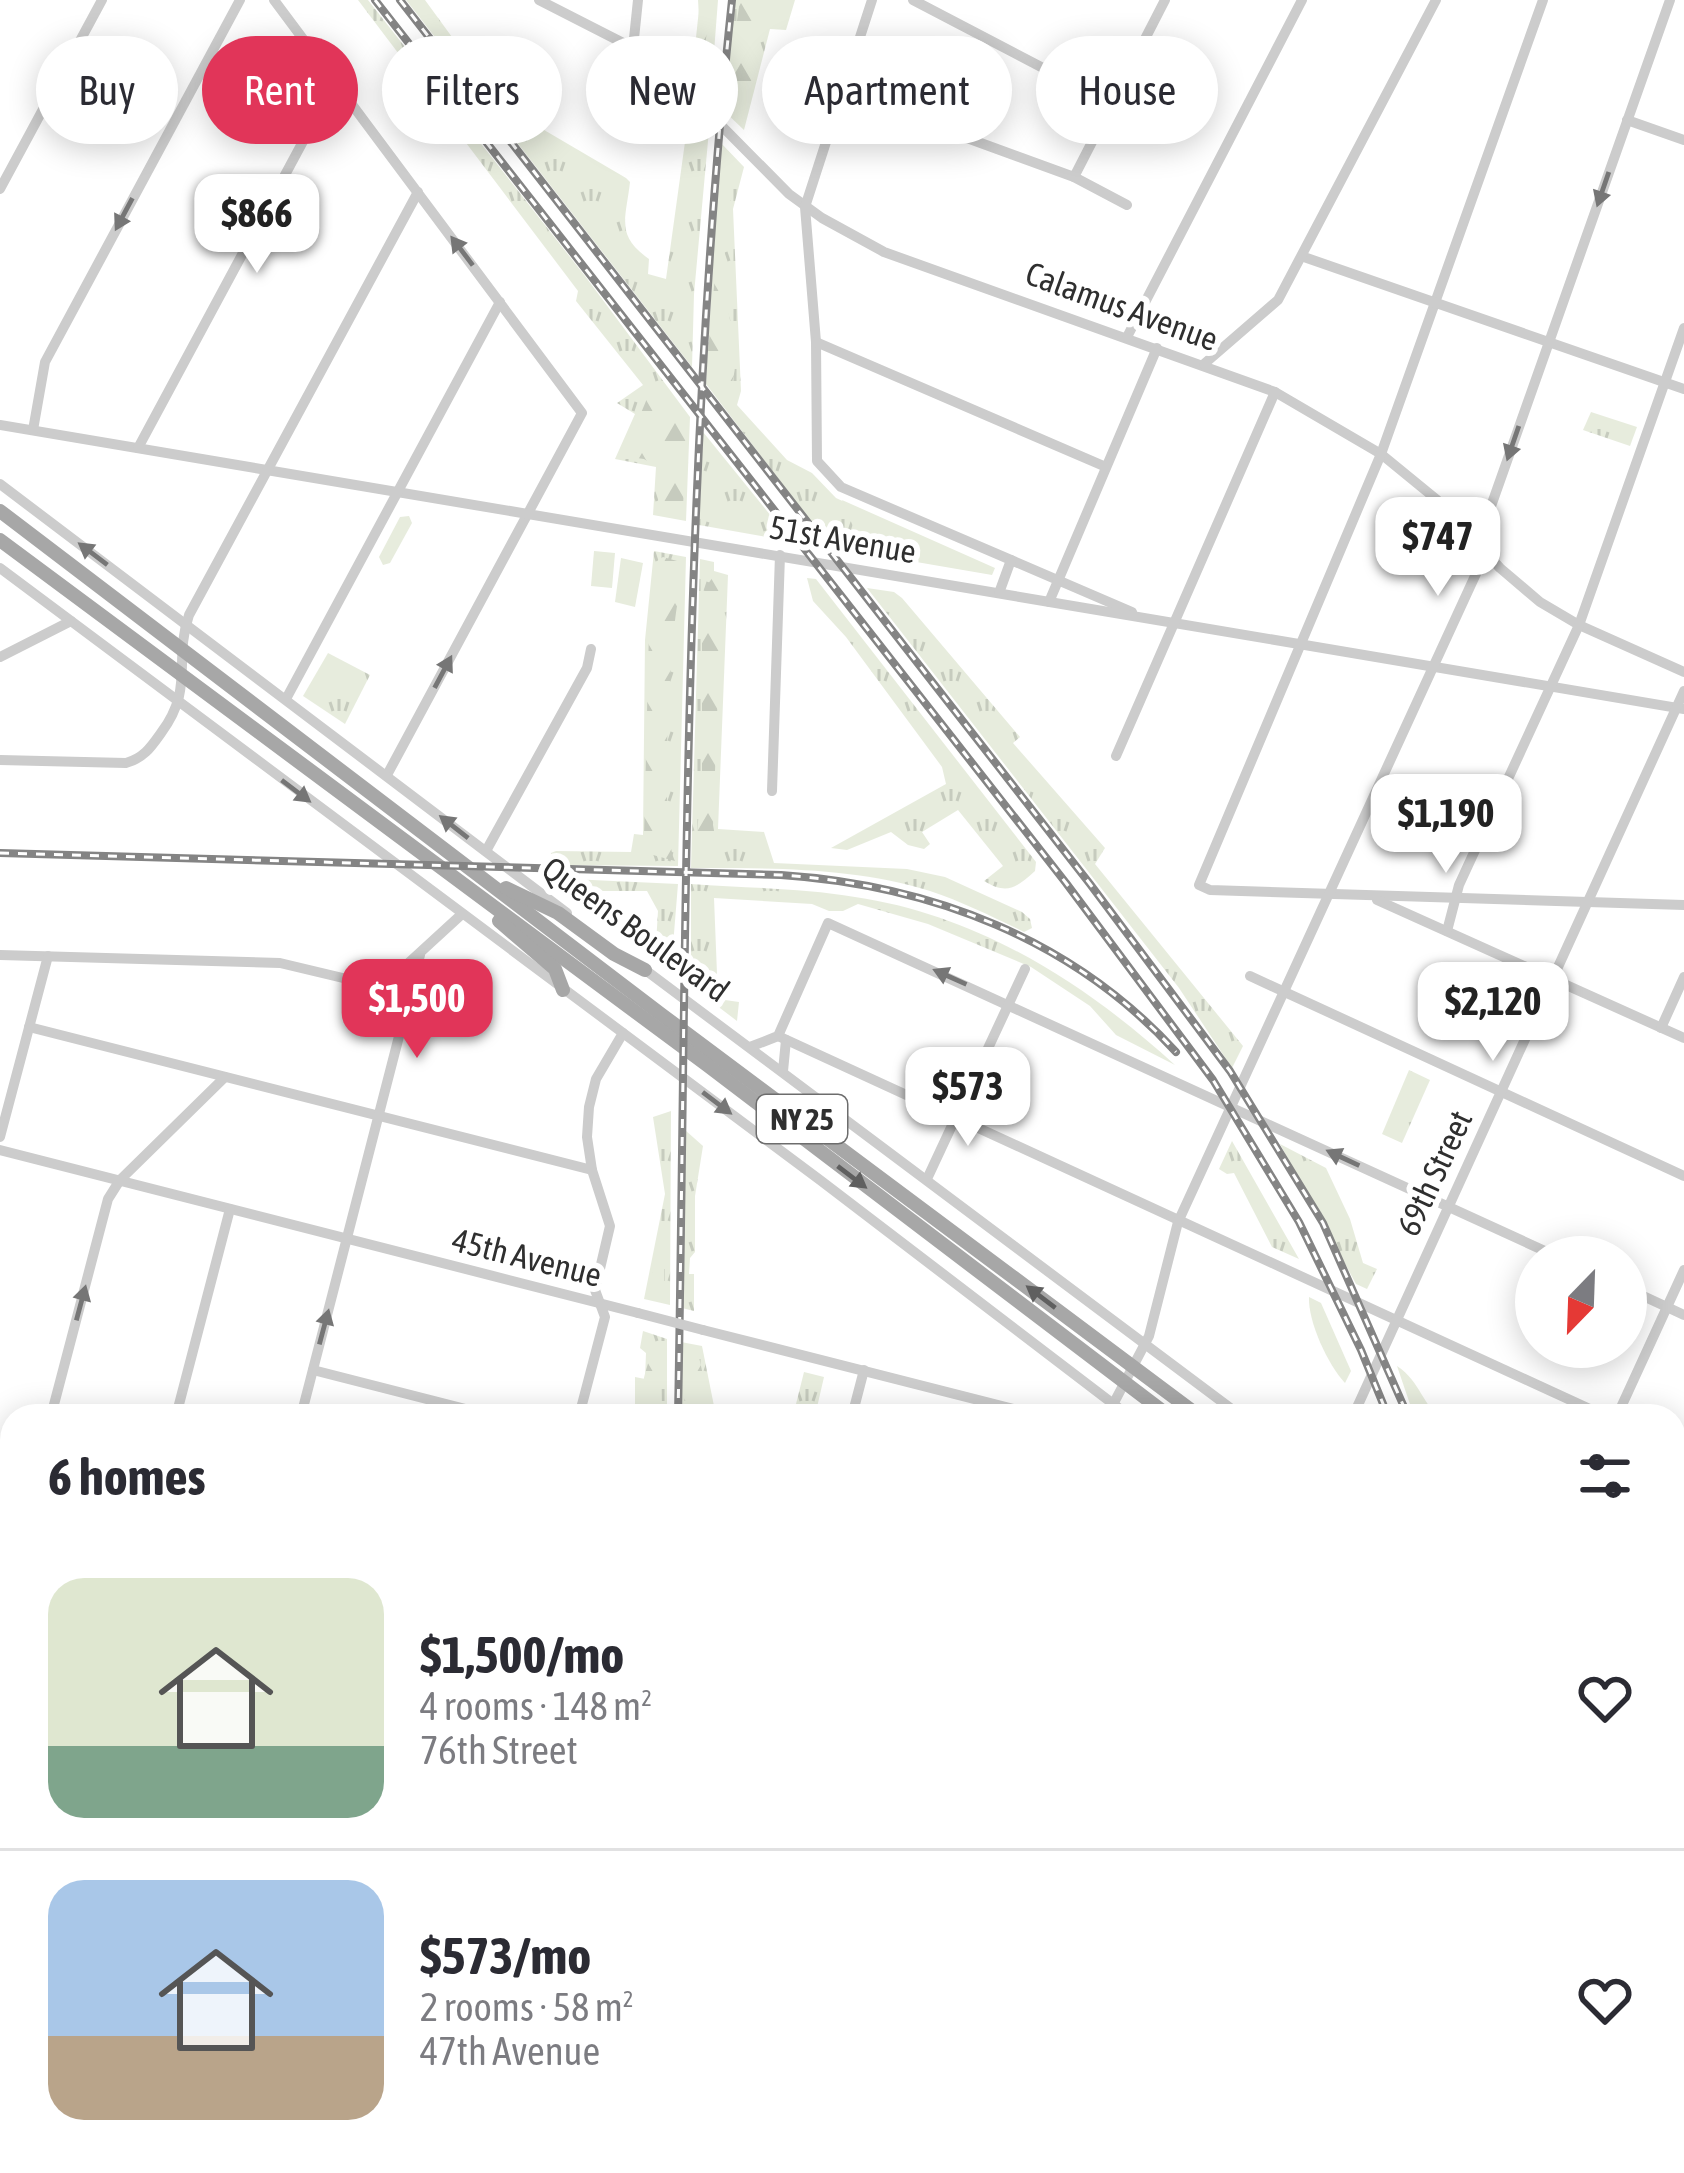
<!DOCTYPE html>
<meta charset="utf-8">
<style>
body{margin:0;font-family:"Asap Condensed",sans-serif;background:#f7f7f7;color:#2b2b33;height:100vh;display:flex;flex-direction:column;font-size:45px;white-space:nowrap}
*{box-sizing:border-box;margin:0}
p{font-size:39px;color:#7c7c81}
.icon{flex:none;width:66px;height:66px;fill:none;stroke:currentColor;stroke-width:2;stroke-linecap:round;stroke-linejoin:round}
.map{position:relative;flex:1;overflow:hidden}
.drawer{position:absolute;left:0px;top:1404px;width:1686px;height:771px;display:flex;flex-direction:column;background:#fff;border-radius:36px 36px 0 0;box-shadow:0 6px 30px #0003}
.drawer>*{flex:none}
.hud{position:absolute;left:36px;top:36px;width:1614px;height:108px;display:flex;gap:24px}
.needle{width:78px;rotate:203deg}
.tools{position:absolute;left:1515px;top:1236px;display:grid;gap:24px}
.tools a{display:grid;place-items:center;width:132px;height:132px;border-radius:50%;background:#fff;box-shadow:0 6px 30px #0003;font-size:60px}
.price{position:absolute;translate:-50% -102px;padding:0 27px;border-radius:24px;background:#fff;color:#222;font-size:39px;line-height:78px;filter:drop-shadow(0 3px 6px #0008)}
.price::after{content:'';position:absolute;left:50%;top:72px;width:36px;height:27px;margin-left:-18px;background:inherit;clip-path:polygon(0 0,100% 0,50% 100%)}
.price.current{background:#e13559;color:#fff}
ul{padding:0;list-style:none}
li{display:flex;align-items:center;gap:36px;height:300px;padding:0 48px}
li+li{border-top:3px solid #e1e1e2}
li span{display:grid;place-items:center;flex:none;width:336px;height:240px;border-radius:36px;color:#555}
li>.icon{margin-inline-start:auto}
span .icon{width:144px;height:144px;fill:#fffc;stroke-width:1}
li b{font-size:51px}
h2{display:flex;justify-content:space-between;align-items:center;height:144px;padding:0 48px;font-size:51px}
.chip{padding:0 42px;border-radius:54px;background:#fff;box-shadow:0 6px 30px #0003;font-size:42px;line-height:108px}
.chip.current{background:#e13559;color:#fff}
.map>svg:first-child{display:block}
</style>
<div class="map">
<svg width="1684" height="2173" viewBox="0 0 1684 2173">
<defs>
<pattern id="grass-tufts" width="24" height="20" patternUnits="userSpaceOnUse" patternTransform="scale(3)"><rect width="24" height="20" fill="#e7ecdd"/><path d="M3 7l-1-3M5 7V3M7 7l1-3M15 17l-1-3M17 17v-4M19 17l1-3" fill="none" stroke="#c6cbbe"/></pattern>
<pattern id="forest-firs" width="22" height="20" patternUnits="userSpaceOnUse" patternTransform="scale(3)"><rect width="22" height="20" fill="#e7ecdd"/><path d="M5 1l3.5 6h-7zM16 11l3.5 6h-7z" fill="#c6cbbe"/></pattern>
</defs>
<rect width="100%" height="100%" fill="#fff"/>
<g fill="url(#grass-tufts)">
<polygon points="358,0 368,0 585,276 690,417 686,521 653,515 656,467 615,459 635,414 617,403 643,385 576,301 578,291"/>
<path d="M406,0h19l35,48 5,-9 74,88 87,51 4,4c-4,37 -15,53 19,77l-1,15 18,5 19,-137 13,-23 11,11 -15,164 -2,73z"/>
<polygon points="700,0 718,0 711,91 692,75"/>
<polygon points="735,0 795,0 786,30 770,29 744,130 723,110"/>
<polygon points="720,142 744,167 733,209 741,391 737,405 787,460 812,473 836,498 849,504 858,540 866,555 831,548 706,384"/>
<polygon points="1591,412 1637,427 1630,446 1583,430"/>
<polygon points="703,432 780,527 789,541 699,525"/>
<polygon points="654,551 686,557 678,866 550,865 551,853 556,851 631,852 634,834 643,835 645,640"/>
<path d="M700,559l14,3v9l14,4 -10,254 46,3 10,31 133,6 38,8 77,35 8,7 2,9 -8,4c-31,-15 -61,-30 -94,-41 -76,-24 -160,-23 -239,-23z"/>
<path d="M807,578l9,1 220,283 -1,9c-19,17 -28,24 -51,10l19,-15 -45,-56 -36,22 8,12 -6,5 -16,-4 -17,-13 -44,18 -16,-2 115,-64 -4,-17 -96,-130 -33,-36z"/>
<polygon points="867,588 894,592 902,598 1020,737 1013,743 1105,848 1095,864 1243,1046 1232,1068 1179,988"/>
<polygon points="328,653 370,675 345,724 303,696"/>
<polygon points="549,878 678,884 671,970 655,960 658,911 647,891 569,891"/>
<path d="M691,884c54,4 111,4 164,13 123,18 230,86 320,168l-59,-30 -26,-29 -59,-39 -103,-43 -70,-20 -15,7h-14l-17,-7 -98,-6 4,101 21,3 -2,19 -46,-35z"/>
<polygon points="1409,1070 1430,1080 1402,1143 1382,1134"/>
<polygon points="671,1111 670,1305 644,1299 665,1194 653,1117"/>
<polygon points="685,1130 703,1146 695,1196 695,1252 690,1258 689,1274 694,1274 694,1311 682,1308"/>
<polygon points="1232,1141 1299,1259 1272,1247 1234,1173 1227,1174 1219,1169"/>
<polygon points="1280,1144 1326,1168 1350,1219 1363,1263 1377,1269 1367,1289 1356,1284"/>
<polygon points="643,1331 667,1339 667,1416 635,1416 635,1377 645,1379 646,1353 640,1348"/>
<polygon points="681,1342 702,1346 716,1416 682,1416"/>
<path d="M1397,1366c24,16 26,41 44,50h-27z"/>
<polygon points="804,1372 824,1377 815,1416 793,1416"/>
</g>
<g fill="url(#forest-firs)">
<polygon points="698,0 711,0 702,69"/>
<polygon points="740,0 789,0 784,22 762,28 751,83 734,108 727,105 726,96"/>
<path d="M730,165l7,5c-9,40 -16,86 -11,126 4,34 17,62 3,95l-22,-28 16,-175z"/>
<path d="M646,373c20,16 24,39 40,57l-3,78 -5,7 -16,-2 -4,-5 1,-40 -15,-9 -21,-3 23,-55 3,-15 -9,-12z"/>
<path d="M663,557l14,4 8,8c0,14 -6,24 -8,37 -7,41 -18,225 -2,255l-40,-11 1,-13 8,-1 5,-206 9,-70z"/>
<polygon points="713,577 722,583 713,825 718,853 710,865 695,861 702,770 702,604 705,588"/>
<polygon points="664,1232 664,1289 655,1298 649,1290 659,1238"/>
<path d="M654,1345l7,17 1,54h-16c-12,-18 2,-51 8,-71z"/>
<polygon points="688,1347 699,1357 712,1416 685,1416 683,1352"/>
</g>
<g fill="#e7ecdd">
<polygon points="842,500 995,568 992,575 864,553"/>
<polygon points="409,516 412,523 390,563 383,565 379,557 400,517"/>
<polygon points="594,551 615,553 612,588 591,586"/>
<polygon points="621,558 643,563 635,607 615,602"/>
<path d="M1309,1297l12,6 30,68 -6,12c-17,-18 -37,-61 -36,-86z"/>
</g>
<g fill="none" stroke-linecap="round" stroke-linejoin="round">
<g stroke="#ccc" stroke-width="10">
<polyline points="274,0 582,413 387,775"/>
<polyline points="539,0 633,48 695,99 789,194 822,218 884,252 1275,392 1381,454 1436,499 1500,568 1540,602 1579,625 1684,672"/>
<polyline points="872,0 805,207 816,342 817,461 841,487 1132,612"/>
<polyline points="913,0 1112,104"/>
<polyline points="1543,0 1381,454 1199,885 1210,890 1684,905"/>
<polyline points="633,48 638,0"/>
<polyline points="841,92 1074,177 1127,205"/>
<polyline points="1627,120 1684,140"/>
<polyline points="1074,177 1165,0"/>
<polyline points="0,189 102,0"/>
<polyline points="1304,257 1684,389"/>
<polyline points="1127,337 1302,0"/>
<polyline points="816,342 1106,467"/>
<polyline points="1204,364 1278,300 1436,0"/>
<polyline points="0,425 1684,709"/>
<polyline points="33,430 45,362 240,0"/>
<polyline points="138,448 335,82"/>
<polyline points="0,484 567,913"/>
<polyline points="1478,543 1670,0"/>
<polyline points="0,568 820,1180 1129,1416"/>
<polyline points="999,593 1011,560"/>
<polyline points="1049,602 1157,348"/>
<polyline points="0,657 71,621"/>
<polyline points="286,699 500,302"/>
<polyline points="1116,756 1275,392"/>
<path d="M0,760l126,3c18,-5 25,-16 35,-30 34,-46 12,-71 28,-118l229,-423"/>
<polyline points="772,791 780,555"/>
<polyline points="486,851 587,668 591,649"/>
<polyline points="1377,900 1684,1038"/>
<polyline points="1447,931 1459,885 1579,625 1684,328"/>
<polyline points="0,955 280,963 410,994"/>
<polyline points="640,966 1241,1416"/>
<polyline points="1250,976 1684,1176"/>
<polyline points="369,984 402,969 462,914"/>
<polyline points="29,1027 592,1170"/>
<polyline points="1661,1028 1684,977"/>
<polyline points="778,1036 1605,1416"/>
<polyline points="750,1047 778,1036 828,923 1558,1257"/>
<polyline points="783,1071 786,1040"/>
<polyline points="0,1137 48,956"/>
<polyline points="0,1150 638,1313"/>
<polyline points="927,1179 1025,969"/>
<polyline points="1626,1288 1684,1315"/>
<polyline points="703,1330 1041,1416"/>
<polyline points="313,1370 493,1416"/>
<polyline points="51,1416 108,1199 120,1180 225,1077"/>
<polyline points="176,1416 230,1209"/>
<polyline points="301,1416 420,955"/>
<polyline points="579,1416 605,1317 595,1290 610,1226 592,1170 587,1137 589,1107 596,1079 623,1033"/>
<polyline points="852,1416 864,1370"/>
<polyline points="1107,1416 1149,1336 1178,1222 1486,552"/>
<polyline points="1353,1416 1684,691"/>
<polyline points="1617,1416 1684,1270"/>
<polyline points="1674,1563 1684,1565"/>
<polyline points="0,1613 12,1567"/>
<polyline points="1674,1740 1684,1746"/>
<polyline points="1674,1826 1684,1832"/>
<polyline points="1674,1897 1684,1881"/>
<polyline points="0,1959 12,1963"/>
<polyline points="0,2090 12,2044"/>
<polyline points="1674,2146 1684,2130"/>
<polyline points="226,2163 227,2173"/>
<polyline points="757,2163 817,2173"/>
<polyline points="1442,2163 1454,2173"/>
<polyline points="103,2173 106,2163"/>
<polyline points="237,2173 240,2163"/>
<polyline points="361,2173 364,2163"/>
<polyline points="486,2173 488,2163"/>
<polyline points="659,2173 661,2163"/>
<polyline points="919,2173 922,2163"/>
<polyline points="1044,2173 1046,2163"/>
<polyline points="1167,2173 1170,2163"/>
<polyline points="1293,2173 1295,2163"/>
<polyline points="1350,2173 1356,2163"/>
<polyline points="1503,2173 1510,2163"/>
<polyline points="1657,2173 1664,2163"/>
</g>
<g stroke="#a7a7a7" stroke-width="14">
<polyline points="0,511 662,1015 1199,1416"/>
<polyline points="0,540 707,1065 1169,1416"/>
<polyline points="506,888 558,913 614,954 645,970"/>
<polyline points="499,921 555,969 563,990"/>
<polyline points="1674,1764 1684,1770"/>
<polyline points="0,1894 12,1910"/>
<polyline points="208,2163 215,2173"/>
</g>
<g stroke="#969696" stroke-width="15">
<polyline points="1681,1635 1684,1632"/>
<polyline points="1674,1755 1684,1751"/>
<polyline points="1674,1793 1684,1803"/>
<polyline points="842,2173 850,2163"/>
<polyline points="874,2173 882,2163"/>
</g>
<g stroke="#848484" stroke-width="8">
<g id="rail">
<polyline points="375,0 1066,883 1213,1080 1299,1222 1361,1350 1388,1416"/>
<polyline points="400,0 1090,884 1230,1071 1323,1223 1408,1416"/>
<path d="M0,853l781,22c150,10 292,64 395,177"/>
<path d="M678,1416c9,-472 4,-946 54,-1416"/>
<polyline points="698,2163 699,2173"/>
<polyline points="1604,2163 1607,2173"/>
<polyline points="1625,2163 1628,2173"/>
</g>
</g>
<use href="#rail" stroke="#fff" stroke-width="3" stroke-dasharray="9" stroke-linecap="butt"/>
<g stroke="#ccc" stroke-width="10">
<polyline points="638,1313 703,1330"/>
<polyline points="1674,1722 1684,1733"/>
</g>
</g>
<defs><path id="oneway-solid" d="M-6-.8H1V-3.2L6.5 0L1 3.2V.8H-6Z" transform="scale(3)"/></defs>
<g fill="#767676">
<use href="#oneway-solid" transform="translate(1603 189) rotate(109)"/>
<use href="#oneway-solid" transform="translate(124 214) rotate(118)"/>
<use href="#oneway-solid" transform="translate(462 251) rotate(-127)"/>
<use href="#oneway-solid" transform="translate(1513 443) rotate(109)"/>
<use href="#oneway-solid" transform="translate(93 554) rotate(-143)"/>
<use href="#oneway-solid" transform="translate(443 672) rotate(-62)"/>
<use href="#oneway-solid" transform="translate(296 791) rotate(37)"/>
<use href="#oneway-solid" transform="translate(454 827) rotate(-142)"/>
<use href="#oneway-solid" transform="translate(950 977) rotate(-156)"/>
<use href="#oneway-solid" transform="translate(717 1103) rotate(37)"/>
<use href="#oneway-solid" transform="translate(1343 1158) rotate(-155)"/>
<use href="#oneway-solid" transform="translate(81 1303) rotate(-75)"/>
<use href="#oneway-solid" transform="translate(324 1327) rotate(-75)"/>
</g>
<g fill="#5f5f5f">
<use href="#oneway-solid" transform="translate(852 1177) rotate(37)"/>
<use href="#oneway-solid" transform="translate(1041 1297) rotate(-143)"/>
</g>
<g text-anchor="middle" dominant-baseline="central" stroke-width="12" stroke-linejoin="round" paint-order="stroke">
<rect fill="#fff" stroke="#6d6d6d" stroke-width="3" x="757" y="1095" width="90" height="48" rx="9"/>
<g font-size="30" font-weight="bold" fill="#2f2f2f">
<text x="802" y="1119">NY 25</text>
</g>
<g font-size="33" fill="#2f2f2f" stroke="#fff">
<text transform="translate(1122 306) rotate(20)">Calamus Avenue</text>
<text transform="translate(843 539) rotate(10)">51st Avenue</text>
<text transform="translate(636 929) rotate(36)">Queens Boulevard</text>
<text transform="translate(1434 1173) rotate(-65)">69th Street</text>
<text transform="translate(527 1257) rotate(14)">45th Avenue</text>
</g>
</g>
</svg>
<div class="tools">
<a><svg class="needle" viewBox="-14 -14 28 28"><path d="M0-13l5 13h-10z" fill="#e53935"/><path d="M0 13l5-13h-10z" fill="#7c7c81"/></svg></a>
</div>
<b class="price" style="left:257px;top:276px">$866</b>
<b class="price" style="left:1438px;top:599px">$747</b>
<b class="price" style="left:1446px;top:876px">$1,190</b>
<b class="price current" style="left:417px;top:1061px">$1,500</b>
<b class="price" style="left:1493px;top:1064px">$2,120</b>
<b class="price" style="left:968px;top:1149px">$573</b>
<div class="hud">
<a class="chip">Buy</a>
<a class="chip current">Rent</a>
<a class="chip">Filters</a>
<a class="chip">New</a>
<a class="chip">Apartment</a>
<a class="chip">House</a>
</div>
<section class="drawer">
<h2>6 homes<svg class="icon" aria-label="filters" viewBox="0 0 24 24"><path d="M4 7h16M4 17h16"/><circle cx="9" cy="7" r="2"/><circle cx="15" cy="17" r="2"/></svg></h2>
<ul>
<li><span style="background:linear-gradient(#dfe7d0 70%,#7fa58c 0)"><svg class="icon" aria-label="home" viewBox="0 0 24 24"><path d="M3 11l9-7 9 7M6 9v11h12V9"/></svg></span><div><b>$1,500/mo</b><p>4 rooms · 148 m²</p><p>76th Street</p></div><svg class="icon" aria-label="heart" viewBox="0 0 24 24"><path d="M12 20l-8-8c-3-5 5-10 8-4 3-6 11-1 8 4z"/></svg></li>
<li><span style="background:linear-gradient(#a9c7e8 65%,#b9a48a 0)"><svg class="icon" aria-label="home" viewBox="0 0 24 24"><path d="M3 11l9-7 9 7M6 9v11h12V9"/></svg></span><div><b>$573/mo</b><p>2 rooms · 58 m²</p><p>47th Avenue</p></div><svg class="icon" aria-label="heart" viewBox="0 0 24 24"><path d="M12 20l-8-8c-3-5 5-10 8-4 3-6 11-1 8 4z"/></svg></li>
</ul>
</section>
</div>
